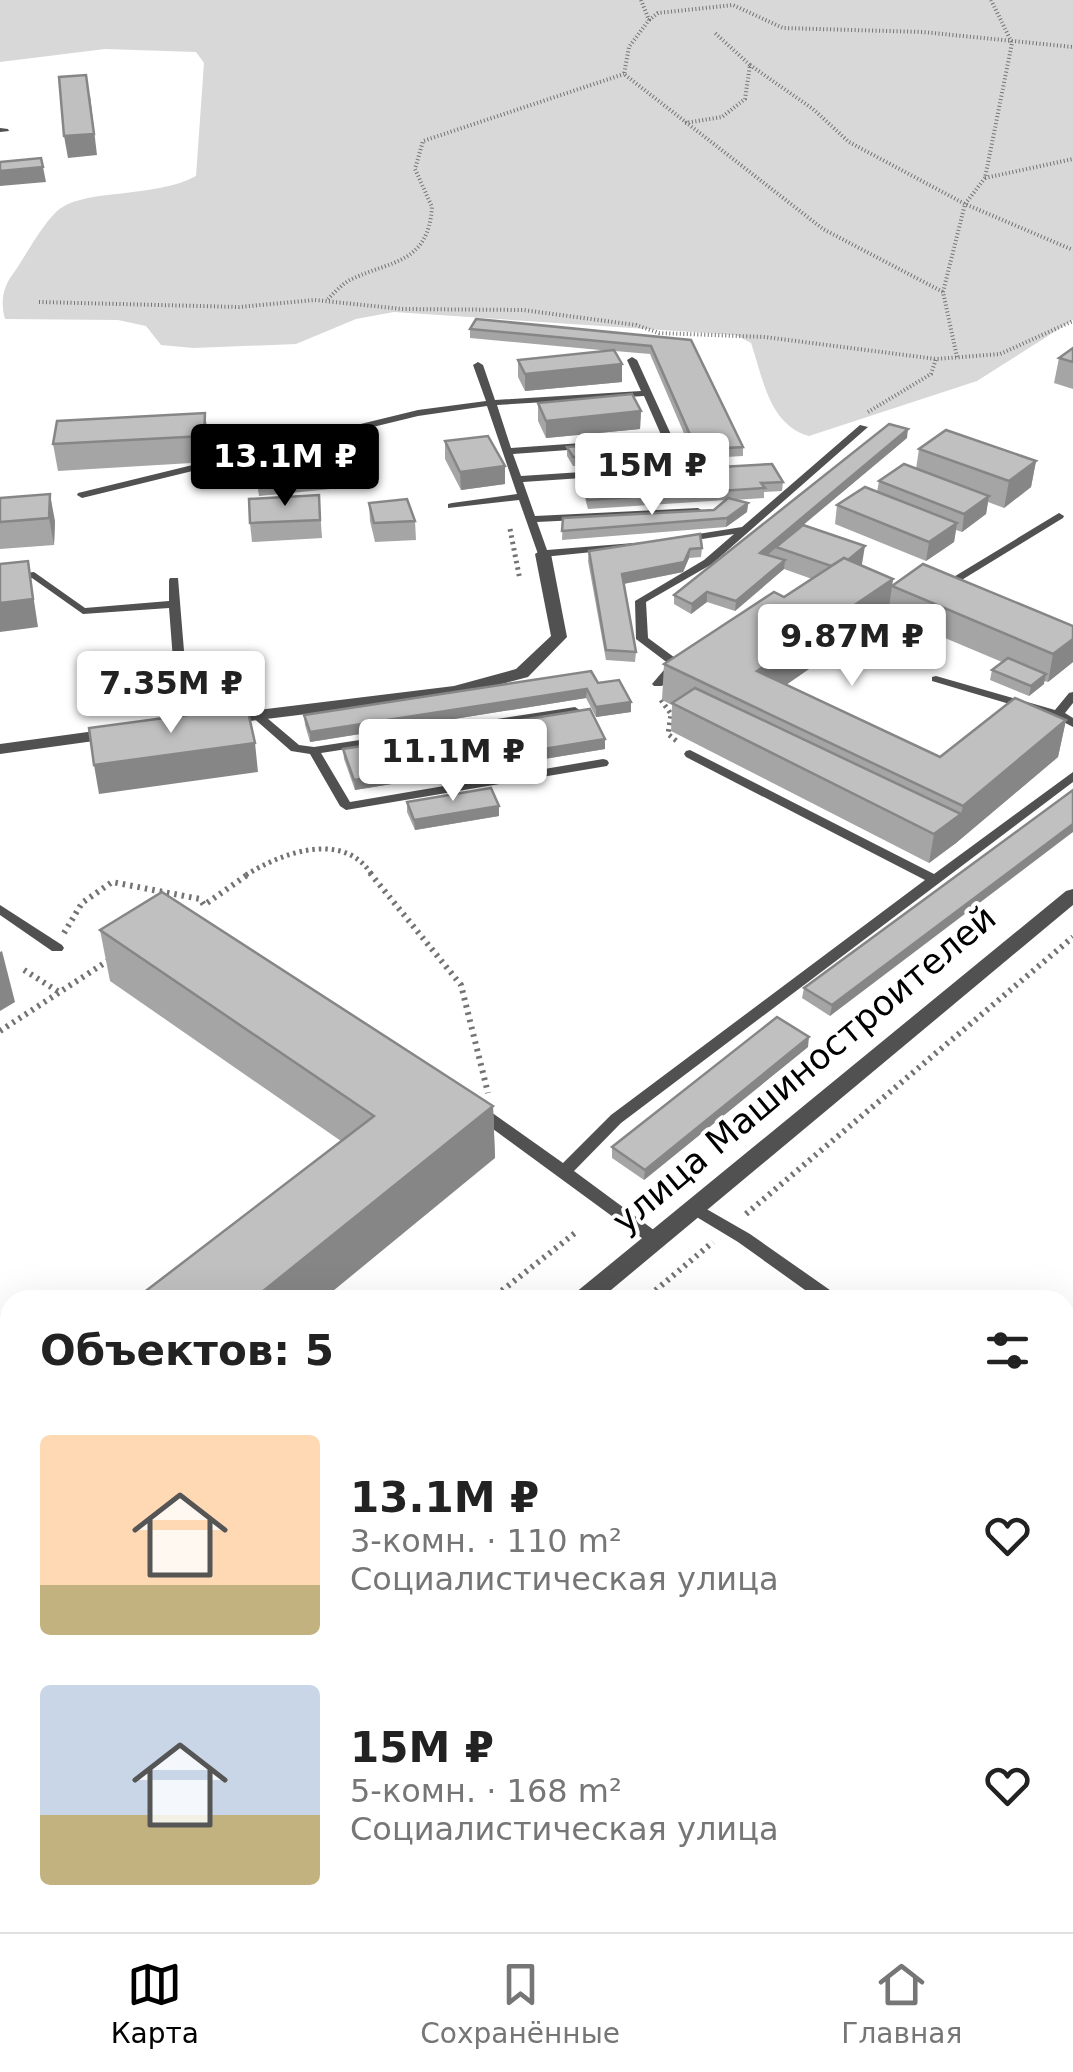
<!DOCTYPE html>
<html lang="ru">
<meta charset="utf-8">
<style>
body{margin:0;font-family:"DejaVu Sans",sans-serif;background:#f6f6f6;color:#222;height:100vh;display:flex;flex-direction:column;font-size:38px;white-space:nowrap}
*{box-sizing:border-box;margin:0}
p{font-size:32px;color:#767676}
.icon{flex:none;width:55px;height:55px;fill:none;stroke:currentColor;stroke-width:2;stroke-linecap:round;stroke-linejoin:round}
.map{position:relative;flex:1;overflow:hidden}
.details{position:absolute;left:0px;top:1290px;width:1075px;height:642px;display:flex;flex-direction:column;background:#fff;border-radius:30px 30px 0 0;box-shadow:0 10px 40px #0002}
.details>*{flex:none}
.price{position:absolute;translate:-50% -85px;padding:0 22px;border-radius:10px;background:#fff;color:#222;font-size:32px;line-height:65px;filter:drop-shadow(0 2px 5px #0008)}
.price::after{content:'';position:absolute;left:50%;top:60px;width:30px;height:22px;margin-left:-15px;background:inherit;clip-path:polygon(0 0,100% 0,50% 100%)}
.price.selected{background:#000;color:#fff}
ul{padding:0;list-style:none}
li{display:flex;align-items:center;gap:30px;height:250px;padding:0 40px}
li span{display:grid;place-items:center;flex:none;width:280px;height:200px;border-radius:10px;color:#555}
li>.icon{margin-inline-start:auto}
span .icon{width:120px;height:120px;fill:#fffc;stroke-width:1}
li b{font-size:42px}
h2{display:flex;justify-content:space-between;align-items:center;height:120px;padding:0 40px;font-size:42px}
.tab-bar{display:flex;justify-content:space-around;align-items:center;height:140px;border-top:2px solid #e0e0e0;background:#fff;font-size:28px;color:#767676}
.tab-bar a{display:grid;justify-items:center;gap:5px}
.tab-bar .selected{color:#000}
.map>svg:first-child{display:block}
</style>
<div class="map">
<svg width="1073" height="1932" viewBox="0 0 1073 1932">
<rect width="100%" height="100%" fill="#fff"/>
<g fill="#d8d8d8">
<path d="M0,0h1073v320l-96,61 -168,55c-40,-11 -46,-58 -58,-93l-15,-8 -342,-23 -38,7 -60,25 -103,4 -32,-3 -15,-19 -28,-6 -113,-1c-5,-18 -2,-33 10,-48 11,-16 31,-53 46,-63 27,-19 95,-10 135,-32l8,-113 -8,-11 -91,-3 -105,13z"/>
<polygon points="1065,1486 1073,1492 1073,1698 1065,1693"/>
</g>
<g fill="none" stroke-linecap="round" stroke-linejoin="round">
<g stroke="#737373" stroke-width="4" stroke-dasharray="1 2.5" stroke-linecap="butt">
<polyline points="641,0 649,20 629,47 624,74 823,229 943,292"/>
<polyline points="649,20 658,13 733,5 783,28 923,32 1073,47"/>
<polyline points="750,65 813,109 849,142 965,204 1073,250"/>
<polyline points="685,123 722,117 745,99 750,65 715,33"/>
<polyline points="985,178 1073,159"/>
<path d="M328,299c7,-7 15,-16 24,-20 40,-19 76,-15 80,-72l-17,-38 8,-28 201,-67"/>
<polyline points="39,302 239,307 315,300 402,309 523,310 636,325 659,333 765,337 936,359"/>
<polyline points="957,357 943,292 965,204 985,178 1012,43 991,0"/>
<polyline points="868,412 931,374 936,359 1000,354 1073,321"/>
</g>
<g stroke="#737373" stroke-width="5" stroke-dasharray="2.5 4" stroke-linecap="butt">
<polyline points="510,529 520,580"/>
<polyline points="661,700 671,714 668,734 679,743"/>
<path d="M246,875c37,-23 98,-45 126,0"/>
</g>
<g stroke="#737373" stroke-width="6" stroke-dasharray="2.5 5" stroke-linecap="butt">
<polyline points="370,873 461,985 488,1093"/>
<polyline points="64,933 82,903 112,882 200,899 204,905 250,873"/>
<polyline points="24,970 59,992"/>
<polyline points="0,1031 109,960"/>
<polyline points="746,1214 1073,937"/>
<polyline points="490,1300 575,1233"/>
<polyline points="644,1300 713,1242"/>
</g>
<g stroke="#737373" stroke-width="9" stroke-dasharray="4 6" stroke-linecap="butt">
<polyline points="0,1360 10,1371"/>
<polyline points="0,1682 10,1674"/>
<polyline points="0,1841 10,1832"/>
<polyline points="131,1922 134,1932"/>
<polyline points="1,1932 14,1922"/>
<polyline points="172,1932 183,1922"/>
</g>
<g fill="#515151" fill-rule="evenodd">
<polygon points="0,128 8,129 9,131 0,132"/>
<polygon points="632,357 637,360 673,439 671,441 608,447 603,444 608,441 662,437 644,396 497,405 511,448 582,443 587,446 582,449 513,454 521,476 597,471 602,474 597,477 523,482 535,516 698,508 703,511 698,514 537,522 547,550 646,542 647,544 642,547 543,557 538,554 519,500 448,508 448,504 452,503 517,494 487,406 418,416 82,498 77,495 78,493 418,410 486,401 473,365 478,362 483,365 495,400 641,391 627,360"/>
<polygon points="860,425 868,427 712,564 646,602 648,638 682,663 662,686 654,686 652,684 669,664 636,639 635,601 704,560 734,534 683,542 678,539 679,537 742,527"/>
<polygon points="1059,513 1064,516 1063,518 960,581 965,583 965,587 957,587 947,581"/>
<polygon points="34,572 85,608 169,601 169,580 170,578 178,578 190,724 188,727 180,727 178,724 169,608 83,614 32,578 0,582 0,576"/>
<polygon points="936,676 1055,710 1069,693 1073,692 1073,703 1065,713 1073,718 1073,727 1054,717 932,681 932,677"/>
<polygon points="575,707 581,711 579,713 321,753 350,802 603,759 607,760 609,763 607,766 346,810 340,806 310,754 291,751 250,715 256,711 260,712 299,745 314,747"/>
<polygon points="690,750 934,874 1073,772 1073,782 621,1123 574,1171 662,1236 664,1240 662,1244 656,1246 650,1244 474,1115 472,1111 474,1107 484,1107 563,1163 611,1115 925,880 686,757 684,754 686,751"/>
<polygon points="0,905 62,945 64,948 62,951 52,951 0,915"/>
<polygon points="696,1203 750,1234 837,1295 839,1300 819,1300 738,1242 690,1213 688,1209 690,1205"/>
<polygon points="10,1416 10,1432 4,1436 10,1440 10,1458 0,1453 0,1421"/>
<polygon points="1065,1459 1073,1463 1073,1480 1065,1476"/>
<polygon points="251,1922 276,1922 271,1932 245,1932"/>
</g>
<g fill="#515151" fill-rule="evenodd">
<polygon points="543,549 551,554 567,637 528,677 461,695 225,724 216,719 225,714 454,686 516,669 551,636 535,554"/>
<polygon points="117,728 126,733 123,737 0,754 0,744"/>
<polygon points="1073,889 1073,905 599,1300 571,1300 575,1293 1066,891"/>
<polygon points="10,1745 10,1777 0,1781 0,1749"/>
</g>
</g>
<g fill="#a5a5a5">
<polygon points="470,329 691,340 743,447 743,456 573,466 567,456 567,447 686,438 650,354 615,351 622,382 525,391 518,377 518,360 611,351 470,338"/>
<polygon points="1073,348 1073,389 1054,383 1059,358"/>
<polygon points="538,403 641,411 640,429 546,438 538,421"/>
<polygon points="205,413 208,438 208,462 58,471 53,444"/>
<polygon points="907,438 803,525 862,564 861,565 893,579 892,586 1073,626 1073,662 1048,682 1044,681 1044,684 1029,696 990,680 992,670 1002,662 888,614 786,685 940,757 1066,720 1058,757 956,843 929,863 671,731 672,705 662,700 664,664 784,597 812,579 784,569 735,611 707,602 691,614 674,604 674,595"/>
<polygon points="445,441 505,466 505,484 461,490 445,459"/>
<polygon points="919,449 1036,461 1031,487 1004,508 988,502 986,514 962,532 956,530 954,542 926,561 835,524 837,505 877,492 879,481 916,469"/>
<polygon points="252,450 340,470 341,488 259,496"/>
<polygon points="581,475 783,482 782,491 764,492 764,498 734,500 748,503 747,512 726,527 562,540 563,518 714,510 726,500 588,509 581,484"/>
<polygon points="319,495 322,538 252,542 250,523"/>
<polygon points="0,498 55,521 54,545 0,549"/>
<polygon points="369,503 415,521 416,540 375,542 370,521"/>
<polygon points="702,548 701,557 689,558 683,572 624,584 636,652 635,662 606,660 588,561 589,551"/>
<polygon points="598,683 631,712 596,717 586,698 310,742 305,725 304,715"/>
<polygon points="605,739 605,749 355,790 344,759 343,749"/>
<polygon points="1073,790 830,1016 802,998 804,988"/>
<polygon points="407,802 499,806 499,816 415,830 407,812"/>
<polygon points="100,930 493,1106 495,1158 341,1141 110,981"/>
<polygon points="808,1047 644,1180 612,1158 612,1147"/>
<polygon points="1073,1819 1073,1834 1069,1830"/>
</g>
<g fill="#868686">
<polygon points="90,96 97,155 68,158 64,136"/>
<polygon points="43,167 46,182 0,186 0,171"/>
<polygon points="622,364 622,382 525,391 525,374"/>
<polygon points="641,411 640,429 546,438 546,421"/>
<polygon points="205,413 208,438 208,462 204,436"/>
<polygon points="908,429 907,438 759,562 760,553"/>
<polygon points="1036,461 1031,487 1004,508 1009,481"/>
<polygon points="505,466 505,484 461,490 460,472"/>
<polygon points="50,494 55,521 54,545 49,518"/>
<polygon points="989,496 986,514 962,532 964,514"/>
<polygon points="748,503 747,512 726,527 727,518"/>
<polygon points="957,523 954,542 926,561 929,542"/>
<polygon points="865,546 862,564 836,587 838,569"/>
<polygon points="690,549 689,558 683,572 622,584 622,574"/>
<polygon points="785,560 784,569 735,611 736,601"/>
<polygon points="28,561 38,627 0,632 0,603"/>
<polygon points="893,579 888,614 754,707 757,671"/>
<polygon points="707,592 707,602 691,614 692,604"/>
<polygon points="1073,639 1073,662 1048,682 1053,654"/>
<polygon points="1046,674 1044,684 1029,696 1031,686"/>
<polygon points="587,689 586,698 310,742 310,732"/>
<polygon points="631,702 631,712 596,717 596,707"/>
<polygon points="1066,720 1058,757 956,843 929,863 934,834 961,814 963,806"/>
<polygon points="605,739 605,749 355,790 354,780"/>
<polygon points="255,743 258,772 99,794 94,765"/>
<polygon points="499,806 499,816 415,830 414,820"/>
<polygon points="1073,824 1073,832 830,1016 832,1005"/>
<polygon points="2,951 15,1002 0,1011 0,952"/>
<polygon points="809,1037 808,1047 644,1180 645,1170"/>
<polygon points="493,1106 495,1158 322,1300 252,1300"/>
<polygon points="10,1491 10,1554 0,1562 0,1499"/>
</g>
<g fill="#c0c0c0" stroke="#868686" stroke-width="2.5">
<polygon points="86,75 94,134 64,136 59,77"/>
<polygon points="41,158 43,167 0,171 0,162"/>
<polygon points="476,319 691,340 743,447 573,457 567,447 691,437 651,346 470,329"/>
<polygon points="1073,348 1073,362 1059,358"/>
<polygon points="614,350 622,364 525,374 518,360"/>
<polygon points="632,394 641,411 546,421 538,403"/>
<polygon points="205,413 204,436 53,444 57,421"/>
<polygon points="889,424 908,429 760,553 785,560 736,601 707,592 692,604 674,595"/>
<polygon points="946,430 1036,461 1009,481 919,449"/>
<polygon points="488,436 505,466 460,472 445,441"/>
<polygon points="334,443 340,470 257,478 252,450"/>
<polygon points="772,464 783,482 761,483 765,488 588,500 581,475"/>
<polygon points="904,464 989,496 964,514 879,481"/>
<polygon points="865,487 957,523 929,542 837,505"/>
<polygon points="50,494 49,518 0,522 0,498"/>
<polygon points="319,495 320,520 250,523 249,499"/>
<polygon points="728,498 748,503 727,518 562,531 563,518 714,510"/>
<polygon points="407,499 415,521 374,523 369,503"/>
<polygon points="803,525 865,546 848,560 844,558 831,566 776,547"/>
<polygon points="700,534 702,548 690,549 684,562 622,574 636,652 606,650 589,551"/>
<polygon points="844,558 893,579 757,671 940,757 1015,698 1066,720 963,806 664,664 774,592 784,597"/>
<polygon points="28,561 33,599 0,603 0,564"/>
<polygon points="923,564 1073,626 1073,639 1053,654 892,586"/>
<polygon points="1008,658 1046,674 1031,686 992,670"/>
<polygon points="591,671 598,683 619,680 631,702 596,707 587,689 310,732 304,715"/>
<polygon points="695,688 961,814 934,834 672,703"/>
<polygon points="247,707 255,743 94,765 89,728"/>
<polygon points="590,709 605,739 354,780 343,749"/>
<polygon points="491,788 499,806 414,820 407,802"/>
<polygon points="1073,790 1073,824 832,1005 804,988"/>
<polygon points="162,892 493,1106 252,1300 134,1300 374,1116 100,930"/>
<polygon points="777,1017 809,1037 645,1170 612,1147"/>
<polygon points="0,1477 10,1487 10,1491 0,1499"/>
<polygon points="370,1922 493,1922 502,1932 361,1932"/>
</g>
<g text-anchor="middle" dominant-baseline="central" stroke-width="8" stroke-linejoin="round" paint-order="stroke">
<g font-size="35" fill="#000" stroke="#fff">
<text transform="translate(804 1069) rotate(-40)">улица Машиностроителей</text>
</g>
</g>
</svg>
<b class="price selected" style="left:285px;top:509px">13.1M ₽</b>
<b class="price" style="left:652px;top:518px">15M ₽</b>
<b class="price" style="left:852px;top:689px">9.87M ₽</b>
<b class="price" style="left:171px;top:736px">7.35M ₽</b>
<b class="price" style="left:453px;top:804px">11.1M ₽</b>
<section class="details">
<h2>Объектов: 5<svg class="icon" aria-label="filters" viewBox="0 0 24 24"><path d="M4 7h16M4 17h16"/><circle cx="9" cy="7" r="2"/><circle cx="15" cy="17" r="2"/></svg></h2>
<ul>
<li><span style="background:linear-gradient(#ffd9b3 75%,#c2b280 0)"><svg class="icon" aria-label="home" viewBox="0 0 24 24"><path d="M3 11l9-7 9 7M6 9v11h12V9"/></svg></span><div><b>13.1M ₽</b><p>3-комн. · 110 m²</p><p>Социалистическая улица</p></div><svg class="icon" aria-label="heart" viewBox="0 0 24 24"><path d="M12 20l-8-8c-3-5 5-10 8-4 3-6 11-1 8 4z"/></svg></li>
<li><span style="background:linear-gradient(#c9d6e8 65%,#c2b280 0)"><svg class="icon" aria-label="home" viewBox="0 0 24 24"><path d="M3 11l9-7 9 7M6 9v11h12V9"/></svg></span><div><b>15M ₽</b><p>5-комн. · 168 m²</p><p>Социалистическая улица</p></div><svg class="icon" aria-label="heart" viewBox="0 0 24 24"><path d="M12 20l-8-8c-3-5 5-10 8-4 3-6 11-1 8 4z"/></svg></li>
</ul>
</section>
</div>
<nav class="tab-bar">
<a class="selected"><svg class="icon" aria-label="map" viewBox="0 0 24 24"><path d="M3 6l6-2 6 2 6-2v14l-6 2-6-2-6 2zM9 4v14M15 6v14"/></svg>Карта</a>
<a><svg class="icon" aria-label="saved" viewBox="0 0 24 24"><path d="M7 4h10v16l-5-4-5 4z"/></svg>Сохранённые</a>
<a><svg class="icon" aria-label="home" viewBox="0 0 24 24"><path d="M3 11l9-7 9 7M6 9v11h12V9"/></svg>Главная</a>
</nav>
